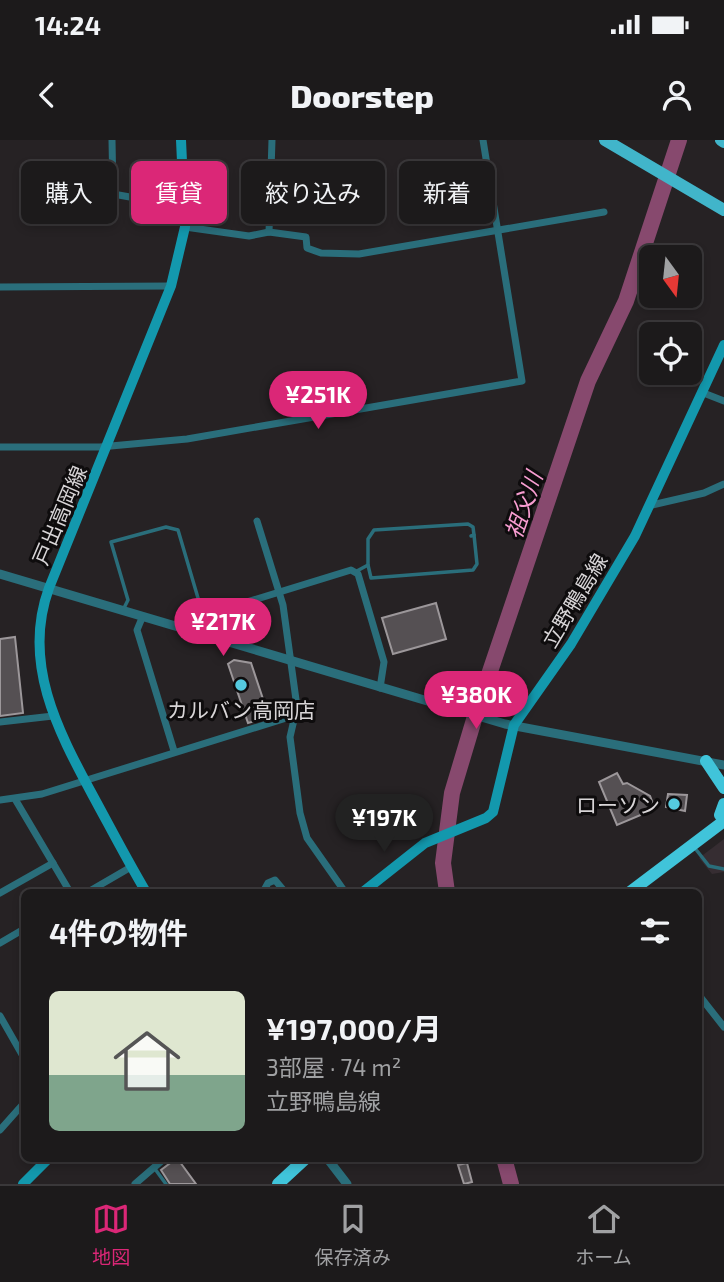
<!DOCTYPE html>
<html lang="ja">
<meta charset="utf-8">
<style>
body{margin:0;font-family:"Exo 2","Noto Sans JP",sans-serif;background:#252324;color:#f1f3f6;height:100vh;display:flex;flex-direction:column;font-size:26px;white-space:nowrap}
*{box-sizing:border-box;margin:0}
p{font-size:23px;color:#a0a1a3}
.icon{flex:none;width:38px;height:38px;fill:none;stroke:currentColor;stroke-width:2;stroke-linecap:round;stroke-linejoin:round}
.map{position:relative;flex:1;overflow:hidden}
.sheet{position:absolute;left:21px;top:749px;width:681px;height:273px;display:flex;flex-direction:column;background:#1c1a1b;border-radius:10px;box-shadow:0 4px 10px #0003,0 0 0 2px #3a383a}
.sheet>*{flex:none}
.top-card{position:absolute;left:21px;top:21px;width:682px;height:63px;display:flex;gap:14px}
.needle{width:46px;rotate:165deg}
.fabs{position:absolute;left:639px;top:105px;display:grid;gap:14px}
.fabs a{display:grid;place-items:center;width:63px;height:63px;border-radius:10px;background:#1c1a1b;box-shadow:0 4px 10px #0003,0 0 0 2px #3a383a;font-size:35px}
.price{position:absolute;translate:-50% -60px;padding:0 16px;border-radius:24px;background:#db2777;color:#fff;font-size:23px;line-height:46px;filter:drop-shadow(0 2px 4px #0008)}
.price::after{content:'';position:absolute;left:50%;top:42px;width:21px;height:16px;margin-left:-10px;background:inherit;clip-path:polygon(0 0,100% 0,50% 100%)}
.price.selected{background:#222;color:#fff}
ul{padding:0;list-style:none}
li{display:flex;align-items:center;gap:21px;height:175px;padding:0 28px}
li span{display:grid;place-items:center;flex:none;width:196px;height:140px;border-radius:10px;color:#555}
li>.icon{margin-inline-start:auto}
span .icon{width:84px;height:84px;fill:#fffc;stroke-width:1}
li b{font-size:30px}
h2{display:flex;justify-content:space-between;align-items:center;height:84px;padding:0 28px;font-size:30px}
.chip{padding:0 24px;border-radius:10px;background:#1c1a1b;box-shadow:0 4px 10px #0003,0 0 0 2px #3a383a;font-size:24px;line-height:63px}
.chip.selected{background:#db2777;color:#fff}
.status{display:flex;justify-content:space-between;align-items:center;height:49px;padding:0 35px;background:#1c1a1b;direction:ltr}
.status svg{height:19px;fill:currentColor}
header{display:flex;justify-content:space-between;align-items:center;height:91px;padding:0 28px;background:#1c1a1b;font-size:32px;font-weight:800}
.menu{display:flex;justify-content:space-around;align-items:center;height:98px;border-top:2px solid #3a383a;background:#1c1a1b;font-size:19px;color:#a0a1a3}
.menu a{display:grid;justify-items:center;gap:4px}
.menu .selected{color:#db2777}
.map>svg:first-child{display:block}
</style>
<div class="status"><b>14:24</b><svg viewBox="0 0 49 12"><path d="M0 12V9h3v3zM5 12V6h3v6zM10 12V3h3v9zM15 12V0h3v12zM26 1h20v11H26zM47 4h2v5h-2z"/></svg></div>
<header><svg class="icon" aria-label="back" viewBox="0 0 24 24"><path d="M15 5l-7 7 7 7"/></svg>Doorstep<svg class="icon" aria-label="person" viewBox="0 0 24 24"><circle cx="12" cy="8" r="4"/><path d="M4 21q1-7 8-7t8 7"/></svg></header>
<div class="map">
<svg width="724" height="1044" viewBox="0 0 724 1044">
<rect width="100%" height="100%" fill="#262224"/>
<polygon fill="#362d32" points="724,699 724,732 712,734 699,718"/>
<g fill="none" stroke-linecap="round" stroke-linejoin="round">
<g stroke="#87496e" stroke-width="16">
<polyline points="447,752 443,723 452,653 476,573 588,241 626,161 679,0"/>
<polyline points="504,1018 511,1044"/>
</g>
</g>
<g fill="#555053" stroke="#9c979a" stroke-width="2">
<polygon points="436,463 446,499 393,514 382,478"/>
<polygon points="15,497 23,573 0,576 0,499"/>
<polygon points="234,520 251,523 269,577 248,583 228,524"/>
<polygon points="617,633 623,644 627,643 650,656 655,669 617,685 599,642"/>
<polygon points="668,654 687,655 685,671 666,667"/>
<polygon points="177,1018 196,1044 170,1044 161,1030"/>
<polygon points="467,1023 472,1042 464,1044 458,1025"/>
</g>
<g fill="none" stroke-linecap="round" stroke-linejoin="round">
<g stroke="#2a6e7b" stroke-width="3.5">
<polyline points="368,425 368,399 374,390 468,384 473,387 474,395"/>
<polyline points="355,432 368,425 371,438 473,430 477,424 474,395 471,396"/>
<polyline points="124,468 128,460 111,402 166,387 178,390 203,475"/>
<polyline points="694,707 709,726 724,729"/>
<polyline points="155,1029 166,1044"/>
</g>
<g stroke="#2a6e7b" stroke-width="7">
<polyline points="112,0 113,54 186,67"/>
<polyline points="272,35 352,47"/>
<polyline points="185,87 249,96 269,92 306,97 307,108 321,113 359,114 604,72"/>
<polyline points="269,92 272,0"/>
<polyline points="0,147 171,146"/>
<polyline points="701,252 724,261"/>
<polyline points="0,307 100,307 187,299 522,241 483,0"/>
<polyline points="652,365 704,353 724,344"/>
<polyline points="257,381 283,465 297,567 290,597 300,673 307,698 345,752"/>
<polyline points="142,478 137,490 174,611"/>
<polyline points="195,494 199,481 208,474 351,430 358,434 384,522 380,548"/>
<polyline points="0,582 53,576"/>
<polyline points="15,659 70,752"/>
<polyline points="0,660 42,654 296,575"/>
<polyline points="88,752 131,727"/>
<polyline points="263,752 268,743 275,740 285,752"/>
<polyline points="0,753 53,723"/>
<polyline points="0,803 24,789"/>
<polyline points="698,854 724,887"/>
<polyline points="0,876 24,918"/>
<polyline points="0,990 24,963"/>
<polyline points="135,1044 165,1018"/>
</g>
<g stroke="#2a6e7b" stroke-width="9">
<polyline points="0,434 505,584 724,625"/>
<polyline points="327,1018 347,1044"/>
</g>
<g stroke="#1398ad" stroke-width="10">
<path d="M146,752c-19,-32 -36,-65 -54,-98 -35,-65 -70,-132 -43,-206l122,-302 14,-59 -4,-87"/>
<polyline points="363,752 425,703 486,678 493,672 514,585 571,504 635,396 724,205"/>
<polyline points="23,1044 49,1018"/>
</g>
<g stroke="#41b5ca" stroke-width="12">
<polyline points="605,0 724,70"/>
<polyline points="721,0 724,2"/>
</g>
<g stroke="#40c4da" stroke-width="12">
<polyline points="706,621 724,648"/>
<polyline points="720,675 724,664"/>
<polyline points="630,752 724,681"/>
<polyline points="278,1044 306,1018"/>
</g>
</g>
<g fill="#55cadf" stroke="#0e0c0d" stroke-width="2.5">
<circle cx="241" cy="545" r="7"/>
<circle cx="674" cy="664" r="7"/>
</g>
<g text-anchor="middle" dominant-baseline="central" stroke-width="6" stroke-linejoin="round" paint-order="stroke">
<g font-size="21" fill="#d8d5d7" stroke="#0e0c0d">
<text transform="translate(59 375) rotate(-67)">戸出高岡線</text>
<text transform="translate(574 460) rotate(-59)">立野鴨島線</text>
</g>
<g font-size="21" fill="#d8d5d7" stroke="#0e0c0d">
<text x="241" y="569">カルバン高岡店</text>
<text x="660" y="664" text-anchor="end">ローソン</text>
</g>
<g font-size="23" font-style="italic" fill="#f89dd1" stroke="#0e0c0d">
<text transform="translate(523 365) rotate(-71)">祖父川</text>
</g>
</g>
</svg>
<div class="fabs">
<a><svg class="needle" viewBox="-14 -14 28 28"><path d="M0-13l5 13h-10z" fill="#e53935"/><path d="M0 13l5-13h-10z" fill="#a0a1a3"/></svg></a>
<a><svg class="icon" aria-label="locate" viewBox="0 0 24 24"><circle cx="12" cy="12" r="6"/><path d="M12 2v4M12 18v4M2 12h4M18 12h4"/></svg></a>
</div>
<b class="price" style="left:318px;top:291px">¥251K</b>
<b class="price" style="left:223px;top:518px">¥217K</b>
<b class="price" style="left:476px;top:591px">¥380K</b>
<b class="price selected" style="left:384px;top:714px">¥197K</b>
<div class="top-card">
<a class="chip">購入</a>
<a class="chip selected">賃貸</a>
<a class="chip">絞り込み</a>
<a class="chip">新着</a>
</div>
<section class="sheet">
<h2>4件の物件<svg class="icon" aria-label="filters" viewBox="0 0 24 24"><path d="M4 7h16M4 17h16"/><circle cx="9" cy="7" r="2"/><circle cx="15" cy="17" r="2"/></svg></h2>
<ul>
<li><span style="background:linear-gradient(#dfe7d0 60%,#7fa58c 0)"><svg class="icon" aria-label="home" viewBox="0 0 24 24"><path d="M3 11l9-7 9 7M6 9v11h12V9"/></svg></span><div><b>¥197,000/月</b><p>3部屋 · 74 m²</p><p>立野鴨島線</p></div></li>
</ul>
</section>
</div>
<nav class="menu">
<a class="selected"><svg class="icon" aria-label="map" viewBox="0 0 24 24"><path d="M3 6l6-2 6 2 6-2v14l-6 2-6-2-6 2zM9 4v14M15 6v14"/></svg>地図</a>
<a><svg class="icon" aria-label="saved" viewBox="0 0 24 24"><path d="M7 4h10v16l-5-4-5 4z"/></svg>保存済み</a>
<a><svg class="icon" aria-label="home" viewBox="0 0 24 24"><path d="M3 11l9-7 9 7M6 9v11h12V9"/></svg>ホーム</a>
</nav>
